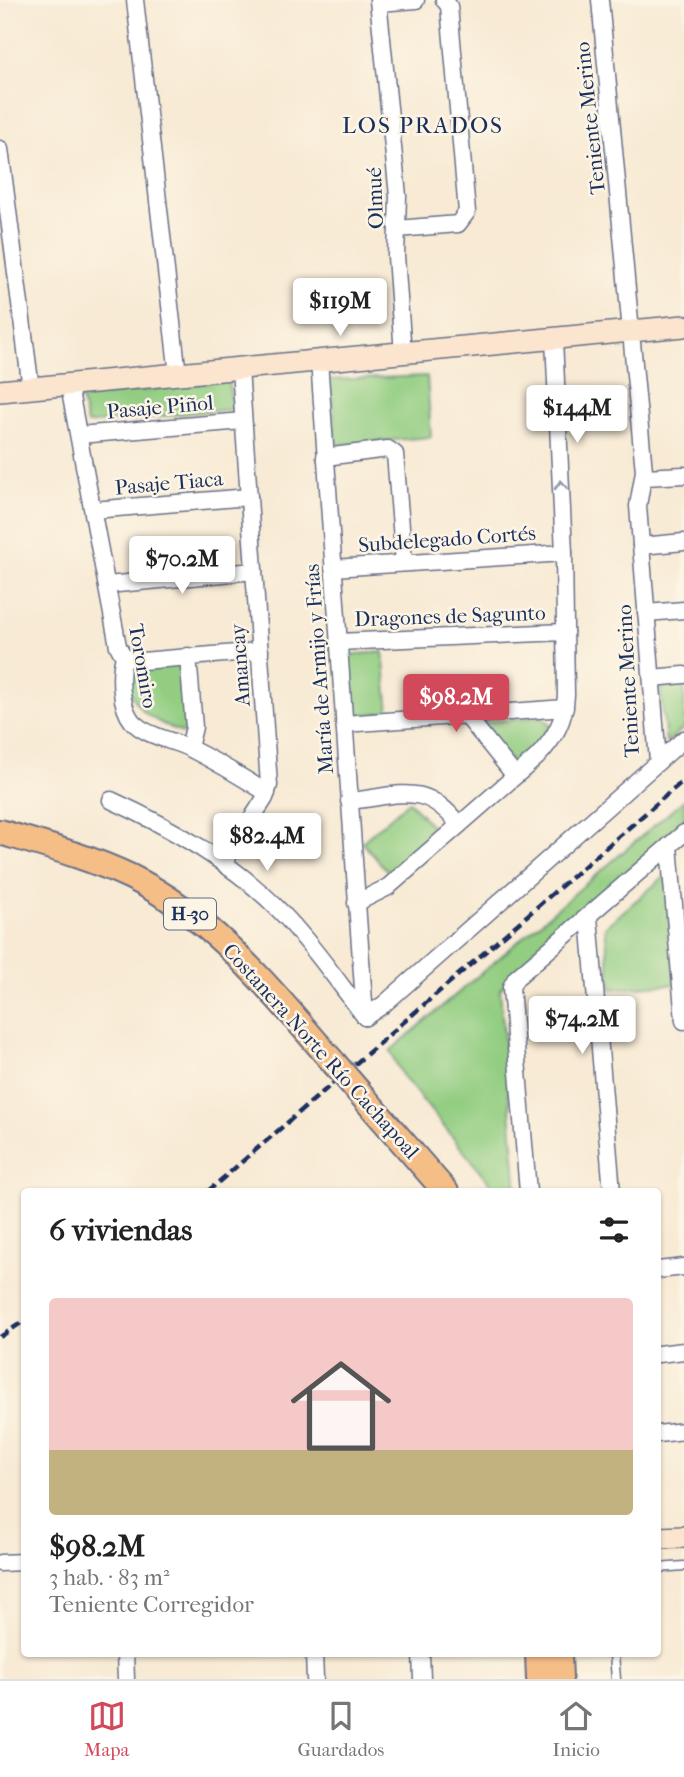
<!DOCTYPE html>
<html lang="es">
<meta charset="utf-8">
<style>
body{margin:0;font-family:"IM FELL French Canon",serif;background:#f6f6f6;color:#222;height:100vh;display:flex;flex-direction:column;font-size:26px;white-space:nowrap}
*{box-sizing:border-box;margin:0}
p{font-size:23px;color:#767676}
.icon{flex:none;width:38px;height:38px;fill:none;stroke:currentColor;stroke-width:2;stroke-linecap:round;stroke-linejoin:round}
.map{position:relative;flex:1;overflow:hidden}
.details{position:absolute;left:21px;top:1188px;width:640px;height:469px;display:flex;flex-direction:column;background:#fff;border-radius:7px;box-shadow:0 2px 5px #0004}
.details>*{flex:none}
.price{position:absolute;translate:-50% -60px;padding:0 16px;border-radius:7px;background:#fff;color:#222;font-size:23px;line-height:46px;filter:drop-shadow(0 2px 4px #0008)}
.price::after{content:'';position:absolute;left:50%;top:42px;width:21px;height:16px;margin-left:-10px;background:inherit;clip-path:polygon(0 0,100% 0,50% 100%)}
.price.current{background:#d1495b;color:#fff}
ul{padding:0;list-style:none}
li{display:grid;align-content:center;gap:14px;height:371px;padding:0 28px}
li span{display:grid;place-items:center;height:217px;border-radius:7px;color:#555}
li>.icon{margin-inline-start:auto}
span .icon{width:126px;height:126px;fill:#fffc;stroke-width:1}
li b{font-size:30px}
h2{display:flex;justify-content:space-between;align-items:center;height:84px;padding:0 28px;font-size:30px}
.dock{display:flex;justify-content:space-around;align-items:center;height:98px;border-top:2px solid #e0e0e0;background:#fff;font-size:19px;color:#767676}
.dock a{display:grid;justify-items:center;gap:4px}
.dock .current{color:#d1495b}
.map>svg:first-child{display:block}
</style>
<div class="map">
<svg width="684" height="1679" viewBox="0 0 684 1679">
<rect width="100%" height="100%" fill="#fcf5e5"/>
<filter id="ink" filterUnits="userSpaceOnUse"><feTurbulence type="fractalNoise" baseFrequency=".0143" numOctaves="2"/><feDisplacementMap in="SourceGraphic" scale="14" xChannelSelector="R" yChannelSelector="G"/><feConvolveMatrix kernelMatrix="1 2 1 2 8 2 1 2 1" color-interpolation-filters="sRGB"/></filter>
<filter id="wash" filterUnits="userSpaceOnUse"><feTurbulence type="fractalNoise" baseFrequency=".00686" numOctaves="4" result="noise"/><feDisplacementMap in="SourceGraphic" scale="28" xChannelSelector="R" yChannelSelector="G"/><feGaussianBlur stdDeviation="1.57" result="paint"/><feColorMatrix in="noise" values="0 0 0 0 0 0 0 0 0 0 0 0 0 0 0 0 0 1.4 0 .05"/><feComposite in="paint" operator="in"/></filter>
<g filter="url(#wash)">
<rect width="100%" height="100%" fill="#f8ead4"/>
<g fill="#92cd81" stroke="#567e70" stroke-width="2">
<polygon points="427,376 431,437 336,445 330,380"/>
<polygon points="228,380 233,409 87,424 81,398"/>
<polygon points="383,652 389,712 353,715 347,655"/>
<path d="M180,663l7,72c-38,-17 -57,-23 -61,-67z"/>
<polygon points="684,683 684,728 666,743 660,685"/>
<polygon points="541,717 551,725 540,744 513,764 479,723"/>
<polygon points="684,800 684,827 500,989 517,1192 497,1192 402,1075 390,1051"/>
<polygon points="409,801 435,830 388,872 362,842"/>
<polygon points="666,875 675,984 611,989 605,927"/>
</g>
</g>
<g filter="url(#ink)">
<g fill="none" stroke-linecap="round" stroke-linejoin="round">
<g stroke="#687087" stroke-width="11">
<g id="lane">
<polyline points="658,1568 684,1566"/>
<polyline points="614,1654 616,1679"/>
</g>
</g>
<g stroke="#687087" stroke-width="19">
<g id="street">
<polyline points="135,0 178,375"/>
<polyline points="378,0 398,196 396,256 403,354"/>
<polyline points="379,3 416,0"/>
<polyline points="0,149 31,389"/>
<polyline points="397,229 458,224 467,212 449,6 444,0"/>
<polyline points="319,360 365,1017"/>
<path d="M69,386l49,260 6,11c-5,17 -4,49 8,64 13,15 41,19 59,28 26,13 51,28 76,44"/>
<polyline points="79,435 243,421"/>
<polyline points="325,457 388,449 395,454 404,563"/>
<polyline points="644,477 684,475"/>
<polyline points="93,510 249,497"/>
<polyline points="641,546 684,542"/>
<polyline points="333,568 564,553"/>
<polyline points="107,585 254,571"/>
<polyline points="646,613 684,610"/>
<polyline points="338,642 565,632"/>
<polyline points="188,656 194,727 189,748"/>
<polyline points="124,657 142,661 260,651"/>
<polyline points="652,678 684,675"/>
<polyline points="466,715 515,776"/>
<polyline points="344,724 565,708"/>
<polyline points="658,762 684,739"/>
<path d="M111,800c61,28 123,63 170,112 31,32 57,70 84,105"/>
<path d="M349,801c51,-5 75,-21 110,24"/>
<polyline points="669,846 684,1021"/>
<polyline points="223,863 265,798 269,785 240,369"/>
<path d="M356,903l32,-16 149,-130c17,-18 28,-36 29,-62l-2,-142 -10,-214"/>
<polyline points="589,917 612,1192"/>
<polyline points="365,1017 383,1005 658,762 638,506 644,471 600,0"/>
<polyline points="528,1192 511,987 516,978 684,833"/>
<polyline points="658,1270 684,1267"/>
<polyline points="658,1354 684,1351"/>
<polyline points="658,1434 684,1431"/>
<polyline points="0,1563 24,1562"/>
<polyline points="125,1654 126,1679"/>
<polyline points="314,1654 315,1679"/>
<polyline points="421,1654 422,1679"/>
</g>
</g>
<g stroke="#687087" stroke-width="24">
<g id="secondary">
<polyline points="0,391 684,326"/>
<polyline points="658,1538 684,1537"/>
</g>
</g>
<g stroke="#687087" stroke-width="28">
<g id="primary">
<path d="M0,832c44,13 89,25 131,45 85,42 142,116 203,186"/>
<polyline points="359,1092 446,1192"/>
<polyline points="538,1654 539,1679"/>
<polyline points="559,1654 560,1679"/>
</g>
</g>
<use href="#lane" stroke="#fff" stroke-width="8"/>
<use href="#street" stroke="#fff" stroke-width="16"/>
<use href="#secondary" stroke="#fbe5cf" stroke-width="21"/>
<use href="#primary" stroke="#f6be87" stroke-width="24"/>
<g stroke="#1b2f5e" stroke-width="4.5" stroke-dasharray="10 5" stroke-linecap="butt">
<polyline points="207,1192 684,780"/>
<polyline points="0,1337 24,1321"/>
</g>
<g stroke="#687087" stroke-width="28" stroke-linecap="butt">
<polyline id="primary-bridge" points="334,1063 359,1092"/>
</g>
<use href="#primary-bridge" stroke="#f6be87" stroke-width="24"/>
</g>
<defs><path id="oneway-chevron" d="M-2-3.5L2.5 0L-2 3.5" fill="none" stroke-width="1.6" stroke-linecap="round" stroke-linejoin="round" transform="scale(1.75)"/></defs>
<use stroke="#8d97ae" href="#oneway-chevron" transform="translate(561 485) rotate(-93)"/>
</g>
<g text-anchor="middle" dominant-baseline="central" stroke-width="5" stroke-linejoin="round" paint-order="stroke">
<rect fill="#fcf5e5" stroke="#5e6a86" stroke-width="2" x="164" y="898.5" width="52" height="31" rx="5"/>
<g font-size="19" font-weight="bold" fill="#1b2f5e">
<text x="190" y="914">H-30</text>
</g>
<g font-size="21" fill="#1b2f5e" stroke="#fcf5e5">
<text transform="translate(590 118) rotate(-96)">Teniente Merino</text>
<text transform="translate(375 198) rotate(-92)">Olmué</text>
<text transform="translate(160 407) rotate(-5)">Pasaje Piñol</text>
<text transform="translate(169 483) rotate(-5)">Pasaje Tiaca</text>
<text transform="translate(447 539) rotate(-4)">Subdelegado Cortés</text>
<text transform="translate(450 616) rotate(-2)">Dragones de Sagunto</text>
<text transform="translate(240 665) rotate(-94)">Amancay</text>
<text transform="translate(143 666) rotate(80)">Toromiro</text>
<text transform="translate(319 669) rotate(-94)">María de Armijo y Frías</text>
<text transform="translate(628 681) rotate(-93)">Teniente Merino</text>
<text transform="translate(321 1051) rotate(48)">Costanera Norte Río Cachapoal</text>
</g>
<g font-size="23" letter-spacing="2" fill="#1b2f5e" stroke="#fcf5e5">
<text x="423" y="125">LOS PRADOS</text>
</g>
</g>
</svg>
<b class="price" style="left:340px;top:338px">$119M</b>
<b class="price" style="left:577px;top:445px">$144M</b>
<b class="price" style="left:182px;top:596px">$70.2M</b>
<b class="price current" style="left:456px;top:734px">$98.2M</b>
<b class="price" style="left:267px;top:873px">$82.4M</b>
<b class="price" style="left:582px;top:1056px">$74.2M</b>
<section class="details">
<h2>6 viviendas<svg class="icon" aria-label="filters" viewBox="0 0 24 24"><path d="M4 7h16M4 17h16"/><circle cx="9" cy="7" r="2"/><circle cx="15" cy="17" r="2"/></svg></h2>
<ul>
<li><span style="background:linear-gradient(#f6c9c9 70%,#c2b280 0)"><svg class="icon" aria-label="home" viewBox="0 0 24 24"><path d="M3 11l9-7 9 7M6 9v11h12V9"/></svg></span><div><b>$98.2M</b><p>3 hab. · 83 m²</p><p>Teniente Corregidor</p></div></li>
</ul>
</section>
</div>
<nav class="dock">
<a class="current"><svg class="icon" aria-label="map" viewBox="0 0 24 24"><path d="M3 6l6-2 6 2 6-2v14l-6 2-6-2-6 2zM9 4v14M15 6v14"/></svg>Mapa</a>
<a><svg class="icon" aria-label="saved" viewBox="0 0 24 24"><path d="M7 4h10v16l-5-4-5 4z"/></svg>Guardados</a>
<a><svg class="icon" aria-label="home" viewBox="0 0 24 24"><path d="M3 11l9-7 9 7M6 9v11h12V9"/></svg>Inicio</a>
</nav>
